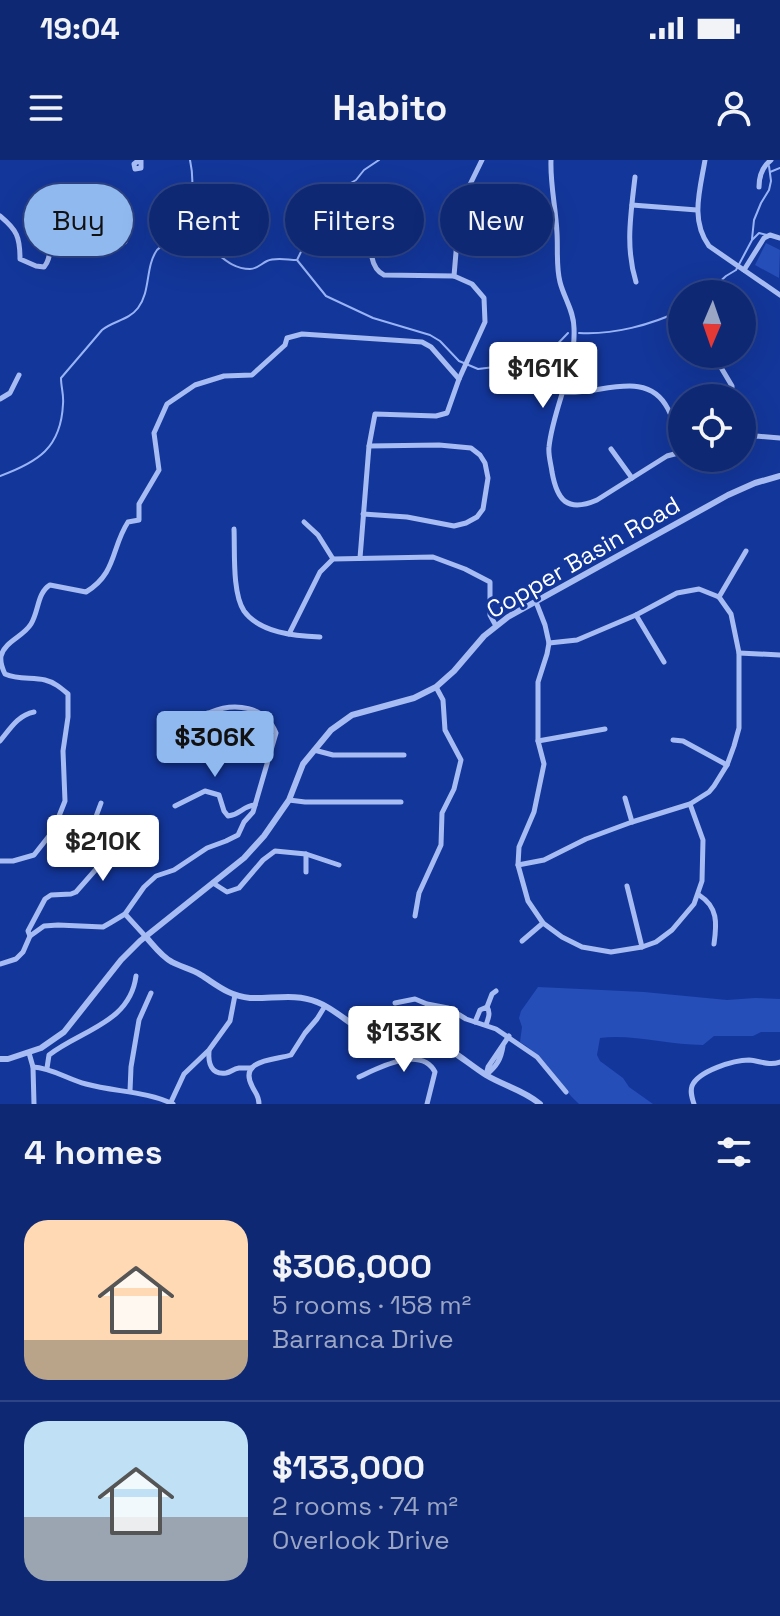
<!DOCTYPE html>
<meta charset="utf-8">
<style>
body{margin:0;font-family:"Space Grotesk",sans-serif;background:#173079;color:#f1f3f6;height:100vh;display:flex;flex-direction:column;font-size:30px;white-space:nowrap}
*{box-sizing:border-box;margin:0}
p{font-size:26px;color:#9ba6c5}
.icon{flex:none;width:44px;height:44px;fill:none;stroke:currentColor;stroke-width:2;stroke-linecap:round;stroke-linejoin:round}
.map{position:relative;height:944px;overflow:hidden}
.sheet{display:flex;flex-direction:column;background:#0e2874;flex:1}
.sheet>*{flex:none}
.top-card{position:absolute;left:24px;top:24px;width:732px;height:72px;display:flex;gap:16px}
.needle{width:52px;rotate:182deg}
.fabs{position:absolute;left:668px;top:120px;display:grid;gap:16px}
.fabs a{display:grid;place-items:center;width:88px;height:88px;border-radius:50%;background:#0e2874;box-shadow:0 8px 32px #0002,0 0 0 2px #2e4486;font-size:40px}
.price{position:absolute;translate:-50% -68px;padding:0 18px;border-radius:8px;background:#fff;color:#222;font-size:26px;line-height:52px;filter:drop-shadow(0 2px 4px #0008)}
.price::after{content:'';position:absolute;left:50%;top:48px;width:24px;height:18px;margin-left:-12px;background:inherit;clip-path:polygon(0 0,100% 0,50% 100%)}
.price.current{background:#90b9f0;color:#111}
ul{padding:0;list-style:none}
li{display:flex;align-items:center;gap:24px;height:200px;padding:0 24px}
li+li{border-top:2px solid #2e4486}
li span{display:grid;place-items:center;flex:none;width:224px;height:160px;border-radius:24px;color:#555}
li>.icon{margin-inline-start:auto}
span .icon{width:96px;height:96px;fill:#fffc;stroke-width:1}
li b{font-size:34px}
h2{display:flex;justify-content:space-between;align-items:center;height:96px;padding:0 24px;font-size:34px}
.chip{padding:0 28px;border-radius:36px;background:#0e2874;box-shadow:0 8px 32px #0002,0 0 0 2px #2e4486;font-size:28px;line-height:72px}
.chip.current{background:#90b9f0;color:#111}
.status{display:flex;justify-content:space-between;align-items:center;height:56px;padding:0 40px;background:#0e2874;direction:ltr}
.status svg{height:22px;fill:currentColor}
header{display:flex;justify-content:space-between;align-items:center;height:104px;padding:0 24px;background:#0e2874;font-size:36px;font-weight:600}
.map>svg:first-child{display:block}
</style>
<div class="status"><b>19:04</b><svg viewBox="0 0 49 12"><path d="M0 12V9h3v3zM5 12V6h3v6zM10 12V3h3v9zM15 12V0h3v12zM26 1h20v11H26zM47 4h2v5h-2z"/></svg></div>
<header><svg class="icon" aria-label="menu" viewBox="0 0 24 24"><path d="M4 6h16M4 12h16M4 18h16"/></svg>Habito<svg class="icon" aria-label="person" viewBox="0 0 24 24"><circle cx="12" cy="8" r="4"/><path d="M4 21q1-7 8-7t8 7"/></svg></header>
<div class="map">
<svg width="780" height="944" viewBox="0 0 780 944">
<rect width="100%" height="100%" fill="#13369a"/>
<g fill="#264eb8">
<polygon points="766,83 780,90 779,118 755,105"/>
<path d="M538,827l106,5 83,8 28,-2 25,1v33h-19l-8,4h-39l-11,9c-34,0 -71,-11 -103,-7l-3,17 3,6 23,17 6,9 24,17h-74c-21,-19 -33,-47 -59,-62l2,-15 -3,-9 2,-7z"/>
</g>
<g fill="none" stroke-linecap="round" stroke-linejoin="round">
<g stroke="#99b4f6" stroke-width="2">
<polyline points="770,12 780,8"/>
<polyline points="752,79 754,60 761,43 769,30 771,21 769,6"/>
<path d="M180,80c7,-31 17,-48 10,-80"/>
<polyline points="297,100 317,59 319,47 326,37 356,20 364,10 379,0"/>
<polyline points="706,134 726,116 736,110 752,80 759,73 767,75"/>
<path d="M579,173c34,2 72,-8 103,-23"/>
<path d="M0,316c38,-14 61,-28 63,-72 1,-9 -2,-17 -2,-26l41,-48c11,-9 27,-10 36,-22 13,-17 7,-41 19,-58 5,-5 10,-6 16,-8 38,-12 45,27 77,27 7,0 11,-5 17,-8 8,-4 21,-1 30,-1l29,36 47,22 57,17 10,6 19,20 19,8 25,-3 42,-9 23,-24"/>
</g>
<g stroke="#a7bcf3" stroke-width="5">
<polyline points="139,0 134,4 135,9 141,8 141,0"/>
<path d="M551,0c-1,24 5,49 6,73 1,16 -1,34 3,49 4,16 14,29 14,46 2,41 -21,80 -25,119 -1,8 2,17 3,25 5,28 15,41 45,28l70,-44 15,-4"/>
<path d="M705,0c-5,30 -15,60 4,86l71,49"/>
<path d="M635,17c-4,36 -10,70 1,105"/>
<path d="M759,27c0,-11 3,-20 12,-27"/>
<polyline points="632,45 697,50"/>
<path d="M0,56c17,14 20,21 20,43l16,7 8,1c9,-10 3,-22 11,-33 9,-1 18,-4 27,-2 18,5 22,20 43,10l1,-4 -6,-16"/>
<path d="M371,64c0,16 -4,43 13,51l70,1"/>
<polyline points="744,110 764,78 770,75 780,78"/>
<polyline points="713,194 732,226 732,238"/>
<path d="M563,232c35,4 84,-25 105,17 7,12 9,29 12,43"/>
<polyline points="0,239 10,233 19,215"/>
<polyline points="742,278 756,276 780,278"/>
<polyline points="611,289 632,318"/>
<polyline points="363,354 407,357 454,366 466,363 477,357 483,349 488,318 485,303 480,295 471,288 439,285 369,286"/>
<polyline points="304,362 318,375 333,399"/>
<path d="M234,369c1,22 -2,64 10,82 16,22 51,25 76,26"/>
<polyline points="360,398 369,286 375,254 436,256 447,253 459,219 485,162 484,138 472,124 454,116 460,45 482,0"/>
<polyline points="719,437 746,391"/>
<polyline points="536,442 545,465 549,483 547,494 538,522 538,581 544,604 534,652 519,687 518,705 528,741 543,763 562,777 582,787 611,792 642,787 656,782 672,770 694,744 702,721 703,680 690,644"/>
<polyline points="636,455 664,502"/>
<polyline points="289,474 320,412 333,399 433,397 465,409 490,422 490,455 496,466"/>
<polyline points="549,483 577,480 636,455 677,433 699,429 719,437"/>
<polyline points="739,493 780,495"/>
<polyline points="673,580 683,581 727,605"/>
<path d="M0,581c10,-12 18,-26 34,-29"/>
<polyline points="538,581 605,569"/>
<polyline points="314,590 333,595 404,595"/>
<polyline points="625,638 632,662"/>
<polyline points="289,640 305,642 401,642"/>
<path d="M175,646l30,-15 14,4 5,16 4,5c14,-2 14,-10 27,-11"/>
<polyline points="306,694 306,712"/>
<path d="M0,701h13l21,-6 19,-24 12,-30 -2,-50 5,-34v-23c-7,-6 -14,-12 -23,-14 -13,-3 -27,0 -40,-6 -3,-6 -5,-11 -4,-18 4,-15 22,-19 30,-32 8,-13 6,-31 19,-39l36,7c31,-19 25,-44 42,-70l11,-2v-16l20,-34 -5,-37 13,-29 28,-19 29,-9 28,-1 33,-30 2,-7 15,-4 120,8 9,5 28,32"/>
<polyline points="518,705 544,700 586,679 632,662 690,644 709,632 714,626 727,605 734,586 739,568 739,493 731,454 719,437"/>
<polyline points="213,723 227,732 239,728 263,700 275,691 306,694 339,705"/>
<polyline points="627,726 642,787"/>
<path d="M699,735c19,12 18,28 15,49"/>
<polyline points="125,754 146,777"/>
<polyline points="415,756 419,733 441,685 442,653 454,629 461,600 445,570 443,540 436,527"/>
<polyline points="30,776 28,771 45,739 51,735 71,734 76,732 98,707 100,699 90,680 91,670 101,643"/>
<polyline points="522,781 543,763"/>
<path d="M0,804l16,-5 7,-7 7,-16 14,-10 14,-1 45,2 7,-4 15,-9 19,-27 12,-11 18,-6 33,-22 19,-7 12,-6 6,-13 9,-10 23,-79c-11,-27 -41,-31 -65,-21 -6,2 -14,4 -18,8 -2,2 -5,9 -6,11l4,13 12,2 10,-7 5,-10"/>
<polyline points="395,843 415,839 427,844 448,848 466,859 496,869 537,897 566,932"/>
<polyline points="487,847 492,834 496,831"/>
<path d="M475,862l5,-12 7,-3c4,6 1,12 -1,18"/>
<path d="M503,886c-2,13 -6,20 -17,29l2,-8 21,-31"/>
<path d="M209,891c-1,12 2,24 17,22 5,-1 7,-4 13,-5 1,0 12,0 13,0"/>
<polyline points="29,893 33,907 34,944"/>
<path d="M33,907c19,1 34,12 53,17 29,8 60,7 87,20"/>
<path d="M47,908l2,-13c32,-25 81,-32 87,-79"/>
<path d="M359,917c19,-9 62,-32 76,-5l-8,32"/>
<polyline points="130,931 131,907 139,860 151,833"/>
<polyline points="170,944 184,914 209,890 230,861 235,835"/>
<path d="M259,944c0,-9 -4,-11 -7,-18 -14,-27 24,-26 39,-31l14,-22 12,-14 8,-13"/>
<path d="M694,944c-2,-6 -4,-12 -2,-18 6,-15 42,-26 57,-26 11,1 20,6 31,2"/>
</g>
<g stroke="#a7bcf3" stroke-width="6">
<path d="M146,777c8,9 16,20 26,25 9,5 20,7 29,13 16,10 28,21 49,23 22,1 46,-5 67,4 21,8 36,27 58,35 18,6 36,-4 54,2 17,5 41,26 57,36 18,11 38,15 54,29"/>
<polyline points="0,899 8,899 41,888 64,872 121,800 140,781 244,698 264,676 289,640 303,604 331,570 352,555 414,538 436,527 454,511 484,476 508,457 728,335 755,323 780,316"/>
</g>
</g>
<g text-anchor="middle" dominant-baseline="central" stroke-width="6" stroke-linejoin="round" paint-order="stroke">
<g font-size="24" fill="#fff" stroke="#13369a">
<text transform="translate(583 397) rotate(-30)">Copper Basin Road</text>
</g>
</g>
</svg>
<div class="fabs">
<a><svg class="needle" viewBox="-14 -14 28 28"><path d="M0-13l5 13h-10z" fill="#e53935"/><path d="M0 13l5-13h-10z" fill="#9ba6c5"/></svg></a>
<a><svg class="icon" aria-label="locate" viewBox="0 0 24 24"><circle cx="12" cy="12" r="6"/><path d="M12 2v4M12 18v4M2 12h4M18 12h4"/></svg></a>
</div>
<b class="price" style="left:543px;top:250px">$161K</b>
<b class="price current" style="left:215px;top:619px">$306K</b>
<b class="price" style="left:103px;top:723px">$210K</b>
<b class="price" style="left:404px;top:914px">$133K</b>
<div class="top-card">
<a class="chip current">Buy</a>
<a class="chip">Rent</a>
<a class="chip">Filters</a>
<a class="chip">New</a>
</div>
</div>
<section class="sheet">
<h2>4 homes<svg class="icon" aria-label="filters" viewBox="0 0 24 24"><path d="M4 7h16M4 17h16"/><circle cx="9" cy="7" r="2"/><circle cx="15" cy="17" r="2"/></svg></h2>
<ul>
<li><span style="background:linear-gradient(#ffd9b3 75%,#b9a48a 0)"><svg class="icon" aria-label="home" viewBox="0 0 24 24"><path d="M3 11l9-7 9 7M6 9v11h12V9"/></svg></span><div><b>$306,000</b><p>5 rooms · 158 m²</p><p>Barranca Drive</p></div></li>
<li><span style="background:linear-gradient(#bfe0f5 60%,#9aa5b1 0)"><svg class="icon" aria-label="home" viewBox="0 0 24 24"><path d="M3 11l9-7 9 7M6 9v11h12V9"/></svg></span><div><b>$133,000</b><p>2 rooms · 74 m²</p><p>Overlook Drive</p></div></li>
</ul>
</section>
